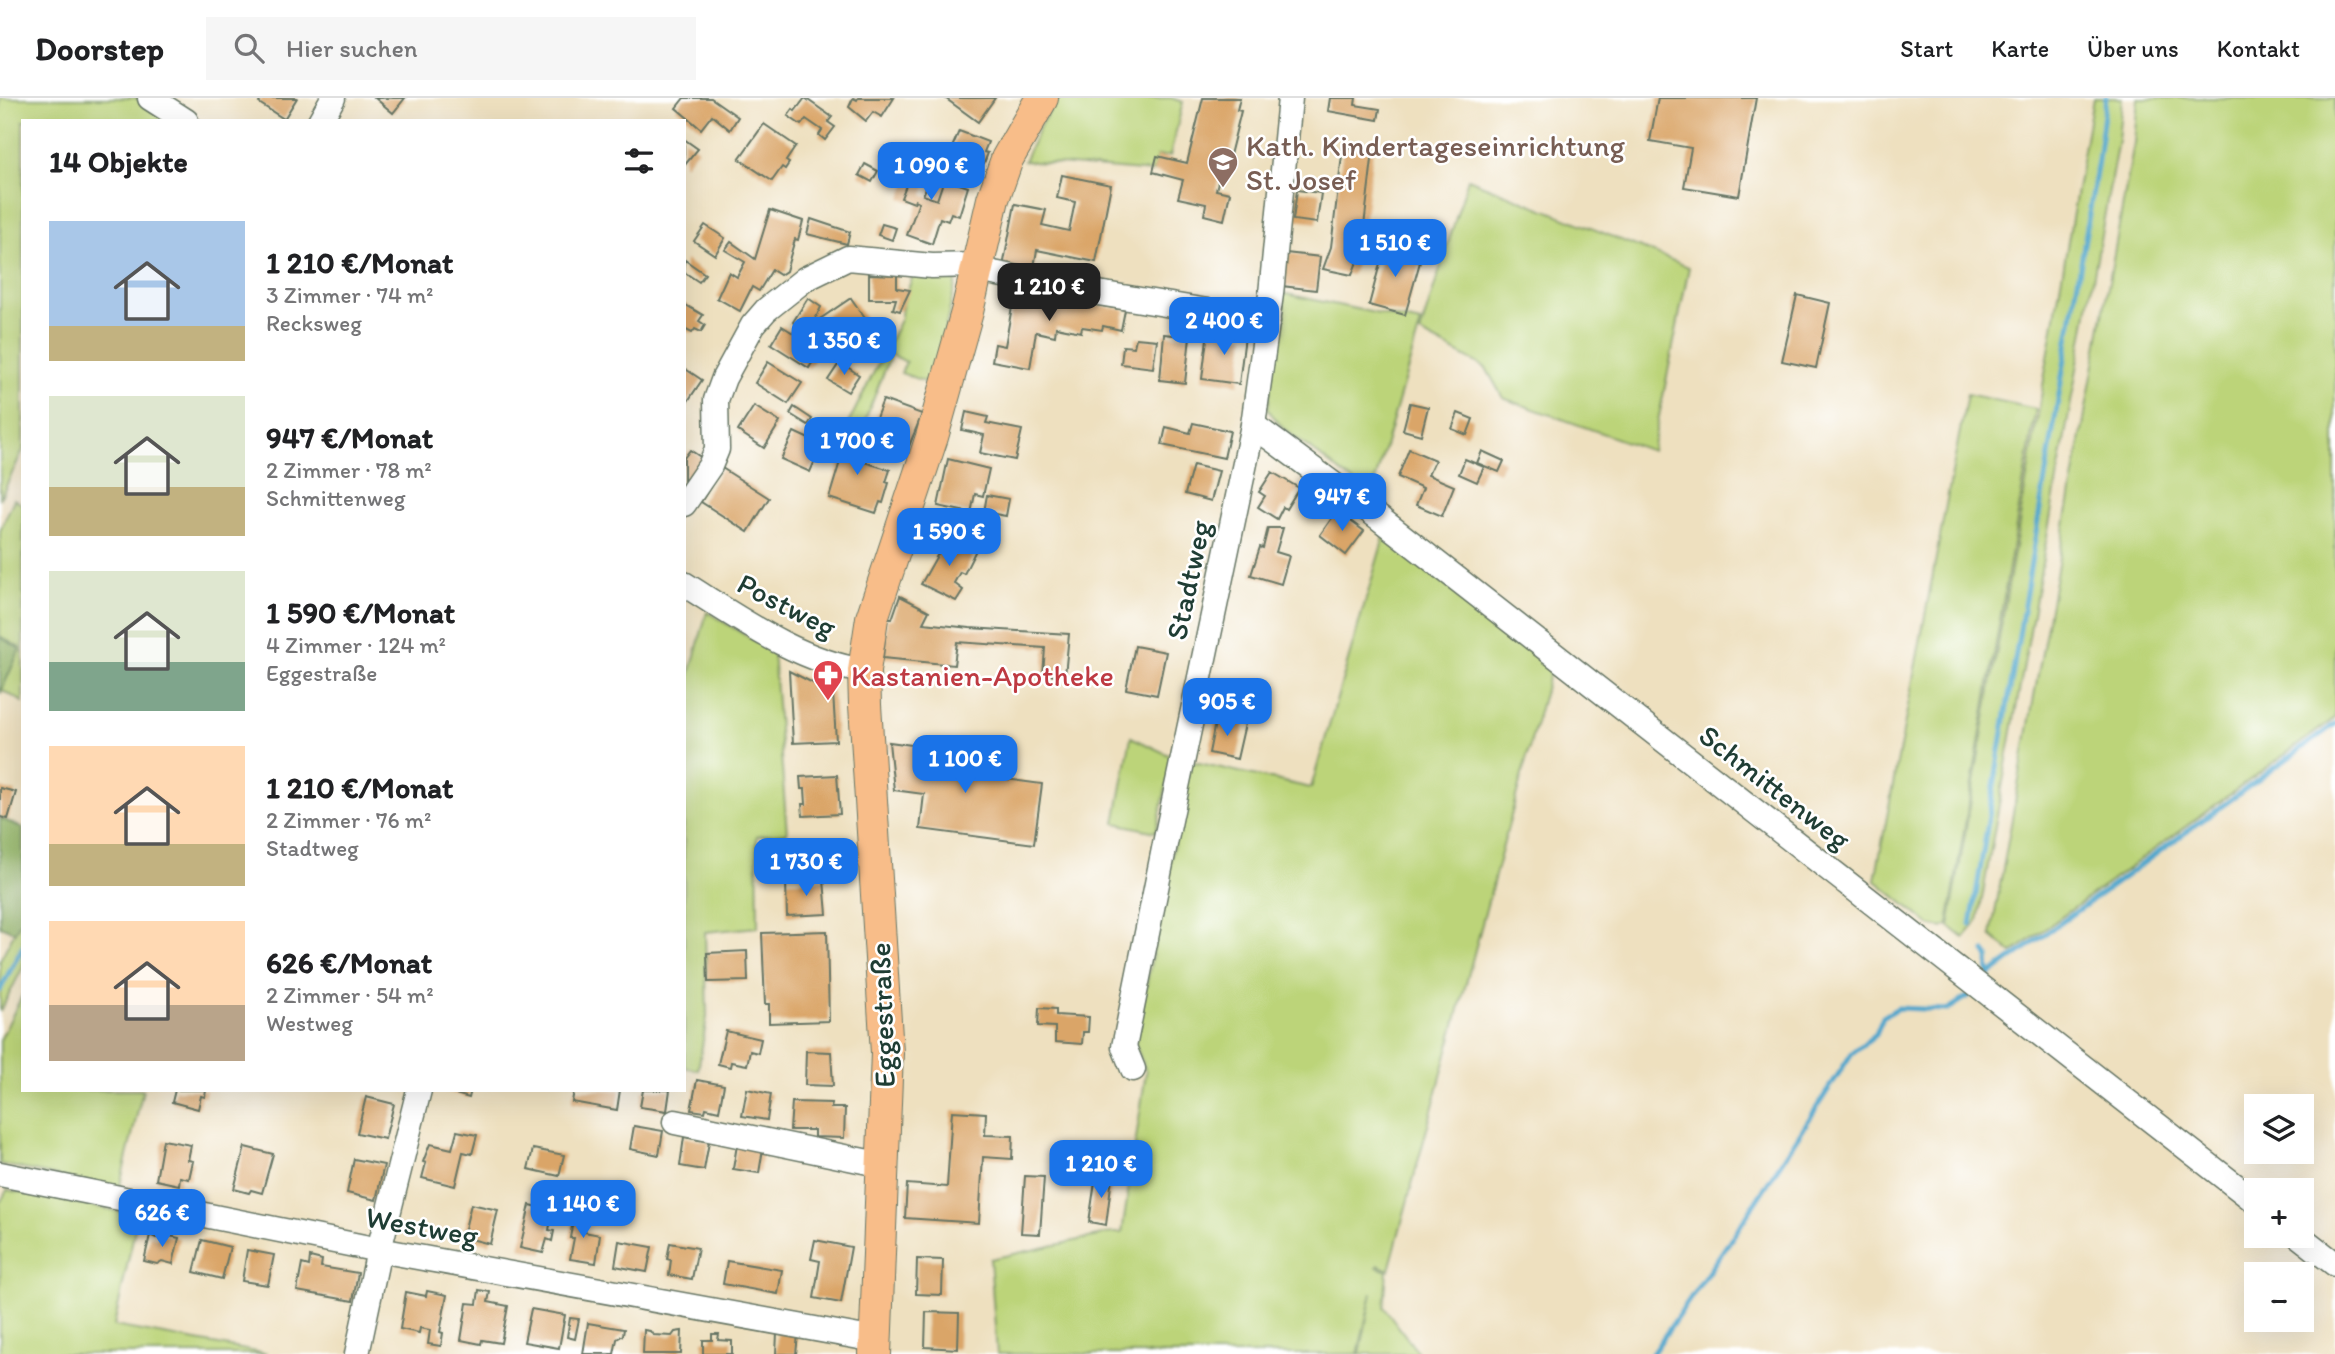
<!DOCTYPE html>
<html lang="de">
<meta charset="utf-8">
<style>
body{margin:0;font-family:Itim,sans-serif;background:#f6f6f6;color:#202124;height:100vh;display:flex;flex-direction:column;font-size:26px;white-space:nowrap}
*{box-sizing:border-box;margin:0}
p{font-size:23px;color:#757577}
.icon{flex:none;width:38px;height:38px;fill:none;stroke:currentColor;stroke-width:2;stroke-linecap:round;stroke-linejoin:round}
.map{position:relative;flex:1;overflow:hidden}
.details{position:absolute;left:21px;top:21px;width:665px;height:973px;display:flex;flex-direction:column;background:#fff;border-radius:0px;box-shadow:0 7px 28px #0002}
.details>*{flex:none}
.tools{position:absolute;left:2244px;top:996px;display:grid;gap:14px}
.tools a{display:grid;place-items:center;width:70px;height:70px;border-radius:0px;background:#fff;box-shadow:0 7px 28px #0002;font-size:35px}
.price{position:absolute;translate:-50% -60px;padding:0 16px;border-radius:14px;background:#1a73e8;color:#fff;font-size:23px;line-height:46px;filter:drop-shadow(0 2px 4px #0008)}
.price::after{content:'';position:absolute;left:50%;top:42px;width:21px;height:16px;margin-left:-10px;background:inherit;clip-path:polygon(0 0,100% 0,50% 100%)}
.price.current{background:#222;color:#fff}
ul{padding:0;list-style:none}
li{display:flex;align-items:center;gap:21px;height:175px;padding:0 28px}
li span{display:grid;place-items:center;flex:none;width:196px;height:140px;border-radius:0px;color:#555}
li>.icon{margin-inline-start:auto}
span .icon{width:84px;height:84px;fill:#fffc;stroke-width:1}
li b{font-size:30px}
h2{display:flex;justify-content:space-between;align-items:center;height:84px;padding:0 28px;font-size:30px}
header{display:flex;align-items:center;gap:42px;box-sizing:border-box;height:98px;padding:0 35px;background:#fff;border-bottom:2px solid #e0e0e0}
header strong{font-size:33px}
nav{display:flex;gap:38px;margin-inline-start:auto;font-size:24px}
.search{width:490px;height:63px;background:#f6f6f6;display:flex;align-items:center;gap:18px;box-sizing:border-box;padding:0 24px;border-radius:0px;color:#757577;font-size:26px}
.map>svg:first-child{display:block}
</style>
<header>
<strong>Doorstep</strong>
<div class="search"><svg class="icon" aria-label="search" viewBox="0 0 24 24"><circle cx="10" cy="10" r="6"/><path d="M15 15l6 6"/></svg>Hier suchen</div>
<nav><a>Start</a><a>Karte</a><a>Über uns</a><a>Kontakt</a></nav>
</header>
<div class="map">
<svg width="2335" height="1256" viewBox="0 0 2335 1256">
<rect width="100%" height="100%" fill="#fff"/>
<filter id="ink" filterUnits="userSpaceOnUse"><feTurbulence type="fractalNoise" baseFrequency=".0143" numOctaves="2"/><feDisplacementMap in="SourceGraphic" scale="14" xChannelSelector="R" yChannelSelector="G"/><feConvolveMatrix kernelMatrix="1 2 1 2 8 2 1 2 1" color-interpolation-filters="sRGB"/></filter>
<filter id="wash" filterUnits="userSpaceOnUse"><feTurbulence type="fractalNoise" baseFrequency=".00686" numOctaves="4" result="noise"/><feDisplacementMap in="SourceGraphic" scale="28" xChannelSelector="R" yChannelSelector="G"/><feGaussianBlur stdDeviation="1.57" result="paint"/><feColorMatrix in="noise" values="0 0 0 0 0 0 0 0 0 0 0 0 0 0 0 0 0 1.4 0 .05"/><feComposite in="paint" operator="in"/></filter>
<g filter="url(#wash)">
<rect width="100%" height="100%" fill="#eee0bf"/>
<g fill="#bcd479" stroke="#6e8856" stroke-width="2">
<polygon points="0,0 136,0 171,23 23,23 23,352 0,401"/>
<polygon points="1059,0 1171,0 1183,4 1170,58 1157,58 1153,74 1024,63 1041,26"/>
<polygon points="2093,0 2122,0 2118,42 1978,823 1964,840 1949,828"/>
<polygon points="2138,0 2335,0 2335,620 2012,855 1991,837 2134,45"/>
<polygon points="1468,81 1689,169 1652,353 1503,300 1486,270 1420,235"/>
<path d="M915,171l42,7 -23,103 -3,5 -30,-11 5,-11 -15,-8 -32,82 -14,-6 56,-112c-1,-13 10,-34 14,-49z"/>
<polygon points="1282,195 1421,225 1371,397 1283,330 1268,312"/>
<polygon points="1967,296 2036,311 1948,826 1943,830 1930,827 1875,782"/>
<polygon points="14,401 23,407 23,604 2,592 20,550 0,538 0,433"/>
<polygon points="1384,439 1551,569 1389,1172 1378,1167 1377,1169 1387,1173 1384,1209 1419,1256 1360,1256 1372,1195 1358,1256 997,1256 990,1161 1112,1135 1122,1135 1146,974 1135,946 1190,663 1311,690"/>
<polygon points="707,514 773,554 787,735 757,738 758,829 705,834 707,919 698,972 684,969 684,597"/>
<polygon points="1131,639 1173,659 1156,734 1115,725"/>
<polygon points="23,818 23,869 0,914 0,862"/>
<polygon points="23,896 23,992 143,992 119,1091 0,1066 0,942"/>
<polygon points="7,1092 138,1117 114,1228 268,1256 0,1256 0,1105"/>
</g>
<g fill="#95b669" stroke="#5a7a4e" stroke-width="2">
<polygon points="0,539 20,551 0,596"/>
<polygon points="0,720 23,730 23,818 15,834 0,828"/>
</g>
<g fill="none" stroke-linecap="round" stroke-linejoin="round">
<g stroke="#4fa6cc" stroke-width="5">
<polyline points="1971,826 2098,62 2106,0"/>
<polyline points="1985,854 1988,858 1989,877"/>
<polyline points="1989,877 2335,626"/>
<polyline points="0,892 23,848"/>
<polyline points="1652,1256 1740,1128 1852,955 1876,936 1883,919 1898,910 1947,912 1970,897"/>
</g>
</g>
<g id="blocks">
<g fill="#daa568">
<polygon points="262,0 297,0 284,21 259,5"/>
<polygon points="375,0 405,0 393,15"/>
<polygon points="684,0 711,0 738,19 730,32 712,17 701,31 676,10"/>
<polygon points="805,0 832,19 828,24 835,29 825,42 819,37 822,32 806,21 801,27 788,18 793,11 795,13"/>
<polygon points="853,0 857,2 858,0 894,0 882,19 873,14 866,23 849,9"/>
<polygon points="945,0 995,0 978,24"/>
<polygon points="1203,0 1240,0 1237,12 1241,13 1224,81 1219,80 1216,92 1230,95 1224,122 1204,117 1206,106 1178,100 1183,82 1153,74 1157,58 1187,65"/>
<polygon points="1330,0 1356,0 1355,7 1380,11 1378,22 1328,13"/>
<polygon points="1658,0 1756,0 1739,98 1684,89 1691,50 1650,43"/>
<polygon points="764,26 796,48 786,63 789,65 785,71 782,69 772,83 739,61"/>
<polygon points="959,33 988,44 984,54 988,55 984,65 980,64 978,71 972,69 969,76 945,66"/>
<polygon points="684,41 698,51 684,68"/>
<polygon points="1343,49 1373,53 1361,153 1352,177 1323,171 1331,149"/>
<polygon points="917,60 934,71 923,97 937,102 944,81 968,89 959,118 951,115 948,123 940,120 932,146 907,137 919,104 915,102 914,105 901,100"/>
<polygon points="865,66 878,73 872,84 859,77"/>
<polygon points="1062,77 1111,87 1096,164 1037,152 1032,180 1002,174 1015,106 1046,112 1042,127 1069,133 1075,104 1057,100"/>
<polygon points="1297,92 1321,95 1317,125 1293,122"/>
<polygon points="770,112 803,123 798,142 795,141 786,173 780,177 772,172 759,193 752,189 740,213 717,200 729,174 737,179 745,164 725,152 731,144 755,161"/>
<polygon points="811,121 850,134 847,146 807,136"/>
<polygon points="882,126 896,130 892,142 878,137"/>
<polygon points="705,127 725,140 715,157 694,143"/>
<polygon points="1392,143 1414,149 1410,162 1420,164 1405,217 1369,207 1383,154 1388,156"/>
<polygon points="1286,155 1320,159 1316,192 1282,188"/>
<polygon points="685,162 705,176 699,184 684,174"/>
<polygon points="869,176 897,177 897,190 910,192 900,213 893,211 896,201 869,201"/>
<polygon points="1015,192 1125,212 1121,232 1103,228 1102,232 1082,229 1081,234 1056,229 1055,238 1036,234 1030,270 992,263 995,246 1005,248"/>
<polygon points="1797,197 1830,205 1816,270 1782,263"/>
<polygon points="808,200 821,209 809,234 793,224"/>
<polygon points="851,200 871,229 848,244 841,233 830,241 817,223"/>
<polygon points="684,206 703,217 699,223 705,227 701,234 695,231 692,235 684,231"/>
<polygon points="782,228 820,252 809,270 771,246"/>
<polygon points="1208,233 1245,238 1239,286 1202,281"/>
<polygon points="1164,236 1190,239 1185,285 1160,282"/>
<polygon points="1136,240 1157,242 1153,270 1121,266 1123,248 1134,249"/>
<polygon points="768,264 802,285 788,306 755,285"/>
<polygon points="840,264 859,277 848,294 828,282"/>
<polygon points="684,270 702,282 684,309"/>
<polygon points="883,302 922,316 905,358 867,343"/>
<polygon points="1410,305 1428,309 1421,337 1403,332"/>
<polygon points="754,308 780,324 764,350 738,333"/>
<polygon points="794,309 812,321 808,327 790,316"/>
<polygon points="966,314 988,319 986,325 1022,332 1015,362 980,355 984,337 962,332"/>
<polygon points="1458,315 1473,321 1467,337 1452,331"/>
<polygon points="1193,325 1230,333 1224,360 1162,347 1166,329 1190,335"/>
<polygon points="794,334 822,347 810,374 781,361"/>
<polygon points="844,334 858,339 851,360 890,372 886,384 889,385 883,405 880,404 876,415 829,400 842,357 834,355 823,346 826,338 838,346"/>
<polygon points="1409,351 1435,362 1428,377 1454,388 1442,418 1416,407 1423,390 1398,379"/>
<polygon points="690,352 705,362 684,395 684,360"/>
<polygon points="1482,353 1504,363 1499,374 1477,365"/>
<polygon points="948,361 989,371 983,398 975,396 971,415 938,408"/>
<polygon points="1465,361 1484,369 1477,384 1459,376"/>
<polygon points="1193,367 1219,373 1211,403 1185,396"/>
<polygon points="722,370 769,400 748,434 701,404"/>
<polygon points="1272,374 1299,390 1286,411 1283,409 1277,421 1258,409 1265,398 1259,394"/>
<polygon points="987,397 1009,401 1006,418 984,414"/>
<polygon points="1337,413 1364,433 1346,457 1320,437"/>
<polygon points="1268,430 1283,430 1276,454 1289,458 1281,486 1251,477 1260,449 1263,450"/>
<polygon points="948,438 959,443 961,440 968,444 967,447 976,452 964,476 960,474 954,485 963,492 956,503 921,486"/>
<polygon points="900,498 929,513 923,525 970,530 1069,536 1065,578 1043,577 1045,550 957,544 954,567 883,560 887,521 892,521"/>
<polygon points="1135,548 1166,554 1157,597 1126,591"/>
<polygon points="789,573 833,595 836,643 793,645"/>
<polygon points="1216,620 1245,626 1237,661 1209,655"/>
<polygon points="935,642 964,646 960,675 1042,686 1034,746 920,731 924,696 894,692 889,644 934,650"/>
<polygon points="837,677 840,716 803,718 802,706 806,706 805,691 801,691 800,679"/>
<polygon points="0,690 16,694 8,721 0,719"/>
<polygon points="823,742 824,765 786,767 785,744"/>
<polygon points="824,782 827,816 787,818 786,783"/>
<polygon points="827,833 829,923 769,925 769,906 765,906 762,835"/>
<polygon points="747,853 748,883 708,884 707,855"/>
<polygon points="1039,910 1056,911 1056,917 1089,919 1088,934 1083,934 1082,946 1055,944 1055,929 1038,928"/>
<polygon points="726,933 761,941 758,955 750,953 747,967 731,964 730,969 718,966"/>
<polygon points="806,953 831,954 833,988 805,987"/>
<polygon points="697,982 724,987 719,1013 706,1010 705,1014 691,1012"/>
<polygon points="747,991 771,996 767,1022 742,1018"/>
<polygon points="175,992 206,992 205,999 201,998 198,1011 172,1004"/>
<polygon points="442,992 471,992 469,1000"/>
<polygon points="574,992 620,992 617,1012 572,1004"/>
<polygon points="643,992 670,992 667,1013 640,1009"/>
<polygon points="366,999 394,1006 385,1041 357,1035"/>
<polygon points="792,1004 832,1005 831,1010 845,1010 844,1040 814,1039 814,1032 790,1032"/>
<polygon points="952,1013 986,1015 985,1037 1013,1038 1012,1061 983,1059 979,1125 905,1120 907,1086 947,1089"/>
<polygon points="634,1028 663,1033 659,1057 630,1051"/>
<polygon points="457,1033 477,1037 472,1056 463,1054 455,1088 422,1080 426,1065 423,1064 430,1046 452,1051"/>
<polygon points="684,1039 709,1044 704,1072 680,1068"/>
<polygon points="163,1042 191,1047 188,1062 193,1063 189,1081 180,1079 179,1087 156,1082"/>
<polygon points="737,1047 763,1051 759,1075 733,1071"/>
<polygon points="245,1049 273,1056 262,1095 251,1092 249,1095 234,1091"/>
<polygon points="533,1051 564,1057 559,1078 528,1071"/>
<polygon points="354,1061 384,1067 376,1102 347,1095"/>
<polygon points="1096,1077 1112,1079 1106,1127 1089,1124"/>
<polygon points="1025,1078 1044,1079 1040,1136 1021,1135"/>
<polygon points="471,1106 498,1112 490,1146 463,1139"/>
<polygon points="530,1107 553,1112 549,1132 554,1133 552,1143 547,1141 543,1155 520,1150"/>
<polygon points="575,1111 588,1113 584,1134 600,1137 596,1165 570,1161 574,1140 570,1140"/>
<polygon points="161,1136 179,1140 173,1166 162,1163 157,1166 144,1163 150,1137 156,1140"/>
<polygon points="202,1142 230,1149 222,1181 194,1174"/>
<polygon points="815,1142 851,1149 841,1205 814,1200 820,1163 811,1161"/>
<polygon points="619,1143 652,1149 647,1174 615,1168"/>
<polygon points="670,1145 698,1150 692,1181 669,1177 671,1162 667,1161"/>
<polygon points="247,1152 274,1157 268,1187 242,1183"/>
<polygon points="310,1159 322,1162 321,1169 358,1175 353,1203 297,1193 302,1166 309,1168"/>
<polygon points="917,1161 943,1162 942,1197 916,1196"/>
<polygon points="727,1163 782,1172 778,1196 723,1186"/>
<polygon points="479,1192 490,1194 488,1204 508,1208 501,1245 482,1242 481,1246 461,1242 467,1205 477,1206"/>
<polygon points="427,1193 447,1197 440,1234 443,1235 441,1248 428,1246 430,1232 420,1230 419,1235 400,1231 406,1194 426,1198"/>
<polygon points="531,1211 565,1217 559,1250 524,1244"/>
<polygon points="926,1214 959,1215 958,1251 925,1249"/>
<polygon points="570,1220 579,1221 575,1241 567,1239"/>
<polygon points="588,1225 624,1231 623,1237 617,1241 614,1256 583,1256"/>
<polygon points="644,1232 650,1233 653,1237 672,1238 675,1234 682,1233 681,1256 643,1256"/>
<polygon points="777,1235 798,1237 796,1256 776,1256"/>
<polygon points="712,1236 719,1236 718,1242 732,1243 732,1256 703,1256 703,1242 712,1242"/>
</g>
</g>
</g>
<g filter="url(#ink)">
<use href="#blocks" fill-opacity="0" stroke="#677665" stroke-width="2"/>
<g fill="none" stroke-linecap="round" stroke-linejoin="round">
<g stroke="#677665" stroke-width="27">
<g id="minor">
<polyline points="150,0 186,23"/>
<polyline points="320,23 333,0"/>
<polyline points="1253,327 1379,420 2256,1104"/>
<polyline points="684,406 710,368 717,351 716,302 724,280 753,227 766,212 805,181 848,160 932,168 978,167 993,175 1074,191 1268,223"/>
<path d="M684,486c56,35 114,77 180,87"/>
<polyline points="1133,971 1124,949 1166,741 1253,327 1271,196 1290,0"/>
<polyline points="675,1024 883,1067"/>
<polyline points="0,1076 379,1152 876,1242"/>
<polyline points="2299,1138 2335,1166"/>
<polyline points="357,1256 379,1152 419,992"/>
</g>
</g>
<g stroke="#677665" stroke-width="34">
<polyline id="major" points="875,1256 887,955 865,607 864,573 872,520 932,339 967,214 993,101 1007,61 1042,0"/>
</g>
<use href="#minor" stroke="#fff" stroke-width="24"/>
<use href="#major" stroke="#f8bd89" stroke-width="32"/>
</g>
</g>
<defs>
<g id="school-pin" transform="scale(1.575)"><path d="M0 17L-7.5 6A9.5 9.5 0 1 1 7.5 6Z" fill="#8d6e63" stroke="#fff"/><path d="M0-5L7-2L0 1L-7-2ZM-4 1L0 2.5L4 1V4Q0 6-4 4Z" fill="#fff"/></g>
<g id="pharmacy-pin" transform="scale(1.575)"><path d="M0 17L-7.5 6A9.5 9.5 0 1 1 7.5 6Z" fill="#e0444e" stroke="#fff"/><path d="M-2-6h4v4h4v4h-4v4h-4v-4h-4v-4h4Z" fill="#fff"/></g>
</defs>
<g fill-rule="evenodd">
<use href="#school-pin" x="1223" y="64"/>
<use href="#pharmacy-pin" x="828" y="577"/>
</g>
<g text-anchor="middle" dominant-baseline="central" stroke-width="5" stroke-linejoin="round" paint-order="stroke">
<g font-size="30" fill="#785e54" stroke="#fff" text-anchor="start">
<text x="1246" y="47">Kath. Kindertageseinrichtung<tspan x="1246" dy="34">St. Josef</tspan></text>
</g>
<g font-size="30" fill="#1f3d34" stroke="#fff">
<text transform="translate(1188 482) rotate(-78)">Stadtweg</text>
<text transform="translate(787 507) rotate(27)">Postweg</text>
<text transform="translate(1775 689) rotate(38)">Schmittenweg</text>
<text transform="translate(882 917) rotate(-92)">Eggestraße</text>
<text transform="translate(422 1128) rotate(10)">Westweg</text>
</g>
<g font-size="30" fill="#be3a42" stroke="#fff" text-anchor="start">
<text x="851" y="577">Kastanien-Apotheke</text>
</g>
</g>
</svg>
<div class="tools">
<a><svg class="icon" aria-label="layers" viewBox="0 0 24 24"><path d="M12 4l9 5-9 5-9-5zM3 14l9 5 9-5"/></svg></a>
<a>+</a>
<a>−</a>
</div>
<b class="price" style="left:931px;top:104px">1 090 €</b>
<b class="price" style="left:1395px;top:181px">1 510 €</b>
<b class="price current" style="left:1049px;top:225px">1 210 €</b>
<b class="price" style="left:1224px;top:259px">2 400 €</b>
<b class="price" style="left:844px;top:279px">1 350 €</b>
<b class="price" style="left:857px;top:379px">1 700 €</b>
<b class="price" style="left:1342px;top:435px">947 €</b>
<b class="price" style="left:949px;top:470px">1 590 €</b>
<b class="price" style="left:1227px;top:640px">905 €</b>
<b class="price" style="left:965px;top:697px">1 100 €</b>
<b class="price" style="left:806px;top:800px">1 730 €</b>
<b class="price" style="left:1101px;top:1102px">1 210 €</b>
<b class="price" style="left:583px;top:1142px">1 140 €</b>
<b class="price" style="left:162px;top:1151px">626 €</b>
<section class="details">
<h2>14 Objekte<svg class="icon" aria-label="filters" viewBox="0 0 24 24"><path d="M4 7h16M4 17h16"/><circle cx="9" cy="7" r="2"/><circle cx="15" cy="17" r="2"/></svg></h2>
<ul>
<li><span style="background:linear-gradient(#a9c7e8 75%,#c2b280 0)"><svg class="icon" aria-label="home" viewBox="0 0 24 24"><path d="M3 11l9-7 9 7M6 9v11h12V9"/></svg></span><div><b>1 210 €/Monat</b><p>3 Zimmer · 74 m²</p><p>Recksweg</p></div></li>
<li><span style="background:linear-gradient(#dfe7d0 65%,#c2b280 0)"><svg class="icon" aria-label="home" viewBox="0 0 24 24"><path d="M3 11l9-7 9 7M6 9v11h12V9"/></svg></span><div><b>947 €/Monat</b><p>2 Zimmer · 78 m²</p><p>Schmittenweg</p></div></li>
<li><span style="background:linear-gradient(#dfe7d0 65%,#7fa58c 0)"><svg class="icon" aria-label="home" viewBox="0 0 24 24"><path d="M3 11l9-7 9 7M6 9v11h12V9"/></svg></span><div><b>1 590 €/Monat</b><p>4 Zimmer · 124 m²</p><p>Eggestraße</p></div></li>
<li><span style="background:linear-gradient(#ffd9b3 70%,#c2b280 0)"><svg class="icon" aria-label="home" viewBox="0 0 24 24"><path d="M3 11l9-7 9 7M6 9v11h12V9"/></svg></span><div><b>1 210 €/Monat</b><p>2 Zimmer · 76 m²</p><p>Stadtweg</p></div></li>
<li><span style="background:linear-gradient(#ffd9b3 60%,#b9a48a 0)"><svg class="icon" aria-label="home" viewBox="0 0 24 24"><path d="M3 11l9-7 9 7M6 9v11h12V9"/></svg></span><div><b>626 €/Monat</b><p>2 Zimmer · 54 m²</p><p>Westweg</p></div></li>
</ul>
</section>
</div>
